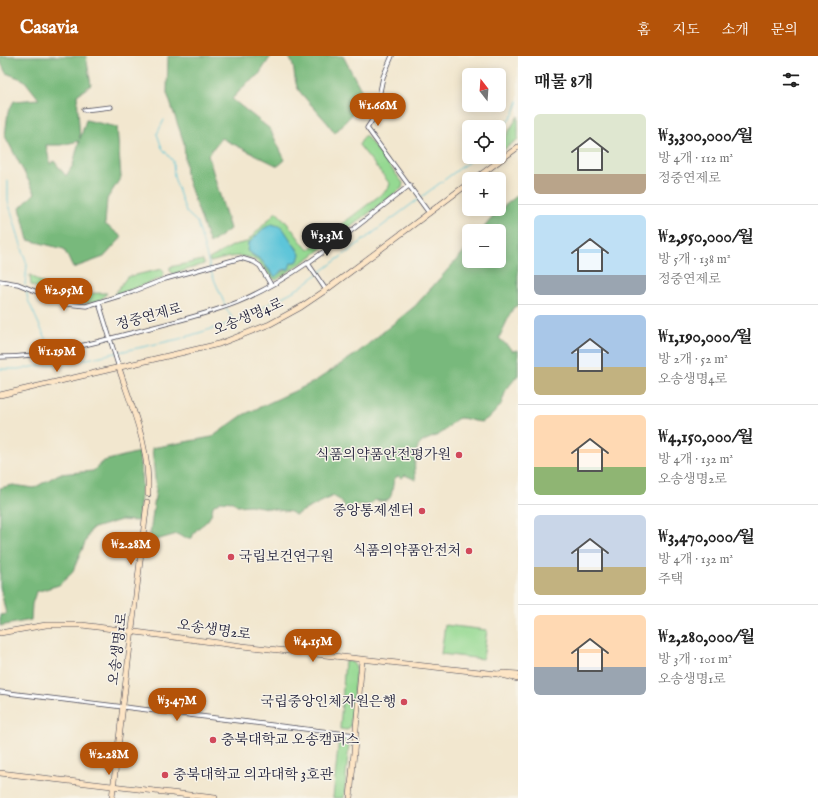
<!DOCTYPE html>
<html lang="ko">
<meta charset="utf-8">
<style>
body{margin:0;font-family:"IM FELL English","Noto Serif KR",serif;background:#f2f2f2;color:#222;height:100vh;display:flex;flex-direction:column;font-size:15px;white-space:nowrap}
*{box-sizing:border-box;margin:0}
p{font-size:13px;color:#767676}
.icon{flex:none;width:22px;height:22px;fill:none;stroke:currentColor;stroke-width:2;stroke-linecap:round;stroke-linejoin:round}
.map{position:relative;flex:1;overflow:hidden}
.side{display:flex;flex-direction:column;background:#fff;width:300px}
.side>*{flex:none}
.needle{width:26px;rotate:343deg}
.fabs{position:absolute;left:462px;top:12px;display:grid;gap:8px}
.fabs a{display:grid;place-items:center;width:44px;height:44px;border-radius:6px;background:#fff;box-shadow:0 2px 10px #0003;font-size:20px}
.price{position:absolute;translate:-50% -34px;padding:0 9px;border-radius:14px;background:#b45309;color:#fff;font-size:13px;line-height:26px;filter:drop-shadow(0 1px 2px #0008)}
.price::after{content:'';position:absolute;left:50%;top:24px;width:12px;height:9px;margin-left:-6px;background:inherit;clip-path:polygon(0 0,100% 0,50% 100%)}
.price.on{background:#222;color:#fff}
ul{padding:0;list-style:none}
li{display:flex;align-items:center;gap:12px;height:100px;padding:0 16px}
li+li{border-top:1px solid #e0e0e0}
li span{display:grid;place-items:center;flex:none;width:112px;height:80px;border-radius:6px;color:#555}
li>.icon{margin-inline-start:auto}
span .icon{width:48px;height:48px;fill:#fffc;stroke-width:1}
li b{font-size:17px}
h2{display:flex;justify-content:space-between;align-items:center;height:48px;padding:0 16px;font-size:17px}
header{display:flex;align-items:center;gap:24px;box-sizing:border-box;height:56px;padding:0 20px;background:#b45309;color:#fff}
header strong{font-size:19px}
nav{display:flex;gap:22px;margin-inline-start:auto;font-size:14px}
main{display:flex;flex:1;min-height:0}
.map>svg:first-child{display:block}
</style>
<header>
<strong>Casavia</strong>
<nav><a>홈</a><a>지도</a><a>소개</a><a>문의</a></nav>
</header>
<main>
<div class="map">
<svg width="518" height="742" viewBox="0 0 518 742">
<rect width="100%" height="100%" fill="#f7f3e8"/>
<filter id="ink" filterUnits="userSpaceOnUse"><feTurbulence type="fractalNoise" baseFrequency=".025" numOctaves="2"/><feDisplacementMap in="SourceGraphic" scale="8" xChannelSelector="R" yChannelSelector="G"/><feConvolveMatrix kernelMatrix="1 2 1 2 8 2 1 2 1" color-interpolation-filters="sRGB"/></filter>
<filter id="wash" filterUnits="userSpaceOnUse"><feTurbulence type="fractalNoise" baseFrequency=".012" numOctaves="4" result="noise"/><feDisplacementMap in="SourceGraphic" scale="16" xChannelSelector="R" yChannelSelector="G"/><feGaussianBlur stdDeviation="0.9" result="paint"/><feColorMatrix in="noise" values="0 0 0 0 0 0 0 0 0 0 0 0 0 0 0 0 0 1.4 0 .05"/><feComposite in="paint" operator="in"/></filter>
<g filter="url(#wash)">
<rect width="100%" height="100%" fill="#f2e7cf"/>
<g fill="#95d992" stroke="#5c7e66" fill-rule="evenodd">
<polygon points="518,60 518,83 499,97 499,92"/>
<path d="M365,79l38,48 -1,5 -90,68 -36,24c-7,-3 -8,-8 -13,-13 -15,-17 -34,-10 -53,-5l-1,-3 25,-14 13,-3 29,-30c12,10 21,25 32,38l80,-61 2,-5 -31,-39zM282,171l5,9 11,14v11l-7,2 -2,6 -16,7 -12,-16 -11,-6 -2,-10 15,-15z"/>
<polygon points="203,204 204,208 174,218 170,215 170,211"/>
<polygon points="162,213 164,217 162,222 113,240 127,221"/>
<path d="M30,219l30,19 47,-1c-15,23 -58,1 -76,-8z"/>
<polygon points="445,569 487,574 483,603 441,598"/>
<polygon points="345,605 352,606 356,611 350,671 347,674 340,673"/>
<polygon points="339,681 345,682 349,688 344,742 333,742"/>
</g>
<g fill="#78b97c" stroke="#4d6e5c" fill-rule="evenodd">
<path d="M0,0h86l5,29 -14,10 3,44 6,-19 31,7 4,50 -14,22 -2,25 17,13 -18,20 -31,11 -9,-19 -36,-9 -8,-32 15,-15 -30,-57 3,-24 6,-11 25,-2 -15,-19 -18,-7 -6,-12zM79,85l-6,24 -7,11 -12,-15 -4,3 -4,-19h15z"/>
<polygon points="168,0 271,0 258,20 249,25 232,43 270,73 285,104 278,110 221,82 208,99 230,173 210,188 186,119 184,87 167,37"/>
<path d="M288,0h55l23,43 -31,34c-10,-15 -24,-27 -35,-41 -8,-10 -3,-26 -12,-36z"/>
<path d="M518,139v110l-5,3 -14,30 14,13 5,-1v25l-12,15 -5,15 -10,11 -9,6c-7,0 -16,-4 -22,-4 -7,1 -11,10 -17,14 -6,5 -16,6 -22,11 -8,7 -7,28 -5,37l-11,-5 -3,3 -4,-2 -4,3c-3,14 0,26 -19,21l-5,5h-15l-5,9 -10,-14 -7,-4 -38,19 -4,-3 -41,-7 -13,1 -4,-4 -13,-1 -7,5c-3,22 -16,16 -21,32h-8l-7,-4 -28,8 7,-53 -4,-41 60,-11 31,-22 71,-33 42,-28 59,-48 54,-60v15h30v-30h-18l16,-19z"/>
<polygon points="139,396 142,430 138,465 121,464 91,473 72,517 59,529 36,536 32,548 31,564 0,570 0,559 6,558 0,530 0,432 13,429 34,432 59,418 93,415 104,405"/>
</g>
<polygon fill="#5dc5d9" stroke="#40748a" points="272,168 282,171 300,198 298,205 291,207 289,213 283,214 275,221 261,204 247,195 248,188 263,173"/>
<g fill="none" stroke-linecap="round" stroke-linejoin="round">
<g stroke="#5dc5d9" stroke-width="1">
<polyline points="164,64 157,78 162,92 173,105 174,121 186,156 197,166 211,216 225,249"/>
<polyline points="499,77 514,57 518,45"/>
<polyline points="8,125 8,145 27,209 25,229"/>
<polyline points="26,232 28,244 57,308"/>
<polyline points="226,252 234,265"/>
<polyline points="0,313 18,313 87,303 179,283 237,265 299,232 475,101"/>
</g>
</g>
</g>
<g filter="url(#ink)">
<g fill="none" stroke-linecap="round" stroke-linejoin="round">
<g stroke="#414051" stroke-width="5">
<g id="street">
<polyline points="392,0 383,21 375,60 367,72 429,157"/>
<polyline points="84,54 111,51"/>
<polyline points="307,206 326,234"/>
<polyline points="0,225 18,228 66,248 86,250 132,236 165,223 241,202 254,206 260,210 271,229"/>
<polyline points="99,247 119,312"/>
<path d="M0,301c43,0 86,-12 127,-23 37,-10 76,-18 111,-32 62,-26 118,-76 172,-117"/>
<polyline points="0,636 355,679"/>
</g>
</g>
<g stroke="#414051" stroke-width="6">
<g id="secondary">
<polyline points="475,123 518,91"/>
<path d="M119,312c14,43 31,80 29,126"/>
<polyline points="0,339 219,288 270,268 301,251 326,234 469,127"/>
<polyline points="0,577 46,569 82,569 242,590 498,618 518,623"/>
<polyline points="498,618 504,617 518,618"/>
<polyline points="0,717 215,742"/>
<polyline points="112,742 147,446"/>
<polyline points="350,742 362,604"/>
</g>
</g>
<use href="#street" stroke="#fff" stroke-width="3.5"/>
<use href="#secondary" stroke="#fde5c5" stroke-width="5"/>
</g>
</g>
<g fill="#d1495b" stroke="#f7f3e8" stroke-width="1.5">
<circle cx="459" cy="399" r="4"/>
<circle cx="422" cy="455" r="4"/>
<circle cx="469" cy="495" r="4"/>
<circle cx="231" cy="501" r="4"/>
<circle cx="404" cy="646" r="4"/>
<circle cx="213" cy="684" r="4"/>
<circle cx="165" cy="719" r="4"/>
</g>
<g text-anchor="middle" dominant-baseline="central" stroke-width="3" stroke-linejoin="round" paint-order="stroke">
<g font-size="14" fill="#22223b" stroke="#f7f3e8">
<text transform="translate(149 261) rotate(-15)">정중연제로</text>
<text transform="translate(248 261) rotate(-23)">오송생명4로</text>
<text transform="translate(214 574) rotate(8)">오송생명2로</text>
<text transform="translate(118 593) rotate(-83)">오송생명1로</text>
</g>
<g font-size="14" fill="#22223b" stroke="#f7f3e8" text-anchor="end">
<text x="451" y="399">식품의약품안전평가원</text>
<text x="414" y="455">중앙통제센터</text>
<text x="461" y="495">식품의약품안전처</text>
<text x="239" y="501" text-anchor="start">국립보건연구원</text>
<text x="396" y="646">국립중앙인체자원은행</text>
<text x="221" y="684" text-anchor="start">충북대학교 오송캠퍼스</text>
<text x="173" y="719" text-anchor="start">충북대학교 의과대학 3호관</text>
</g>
</g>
</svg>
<div class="fabs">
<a><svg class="needle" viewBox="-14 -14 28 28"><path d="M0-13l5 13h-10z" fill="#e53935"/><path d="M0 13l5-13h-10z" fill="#767676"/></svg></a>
<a><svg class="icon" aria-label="locate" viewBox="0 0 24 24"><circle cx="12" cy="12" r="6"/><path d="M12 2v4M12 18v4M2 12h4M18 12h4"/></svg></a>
<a>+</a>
<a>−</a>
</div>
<b class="price" style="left:378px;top:71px">₩1.66M</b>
<b class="price on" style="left:327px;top:201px">₩3.3M</b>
<b class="price" style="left:64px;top:256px">₩2.95M</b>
<b class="price" style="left:57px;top:317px">₩1.19M</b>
<b class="price" style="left:131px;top:510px">₩2.28M</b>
<b class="price" style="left:313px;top:607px">₩4.15M</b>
<b class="price" style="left:177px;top:666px">₩3.47M</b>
<b class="price" style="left:109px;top:720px">₩2.28M</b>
</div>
<section class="side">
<h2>매물 8개<svg class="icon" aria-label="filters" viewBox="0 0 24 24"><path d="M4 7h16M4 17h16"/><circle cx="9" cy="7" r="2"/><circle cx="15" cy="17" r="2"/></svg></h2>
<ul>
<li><span style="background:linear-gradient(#dfe7d0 75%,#b9a48a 0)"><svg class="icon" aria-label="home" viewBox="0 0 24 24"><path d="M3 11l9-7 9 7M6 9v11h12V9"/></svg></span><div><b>₩3,300,000/월</b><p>방 4개 · 112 m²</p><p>정중연제로</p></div></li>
<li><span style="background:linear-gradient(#bfe0f5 75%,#9aa5b1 0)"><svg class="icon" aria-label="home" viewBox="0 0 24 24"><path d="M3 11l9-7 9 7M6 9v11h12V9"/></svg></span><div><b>₩2,950,000/월</b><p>방 5개 · 138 m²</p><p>정중연제로</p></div></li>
<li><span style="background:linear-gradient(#a9c7e8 65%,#c2b280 0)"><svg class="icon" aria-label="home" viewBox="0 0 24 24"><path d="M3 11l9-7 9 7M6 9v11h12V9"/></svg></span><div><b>₩1,190,000/월</b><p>방 2개 · 52 m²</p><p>오송생명4로</p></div></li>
<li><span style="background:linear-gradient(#ffd9b3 65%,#8fb573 0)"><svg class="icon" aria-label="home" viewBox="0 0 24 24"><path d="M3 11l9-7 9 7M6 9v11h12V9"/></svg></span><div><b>₩4,150,000/월</b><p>방 4개 · 132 m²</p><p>오송생명2로</p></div></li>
<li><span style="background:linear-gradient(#c9d6e8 65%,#c2b280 0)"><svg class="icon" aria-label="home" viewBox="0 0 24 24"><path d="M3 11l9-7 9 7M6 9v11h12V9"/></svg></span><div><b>₩3,470,000/월</b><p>방 4개 · 132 m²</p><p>주택</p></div></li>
<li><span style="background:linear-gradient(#ffd9b3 65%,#9aa5b1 0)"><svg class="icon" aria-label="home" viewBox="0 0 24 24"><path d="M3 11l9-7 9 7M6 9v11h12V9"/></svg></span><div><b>₩2,280,000/월</b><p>방 3개 · 101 m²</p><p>오송생명1로</p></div></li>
</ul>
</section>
</main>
